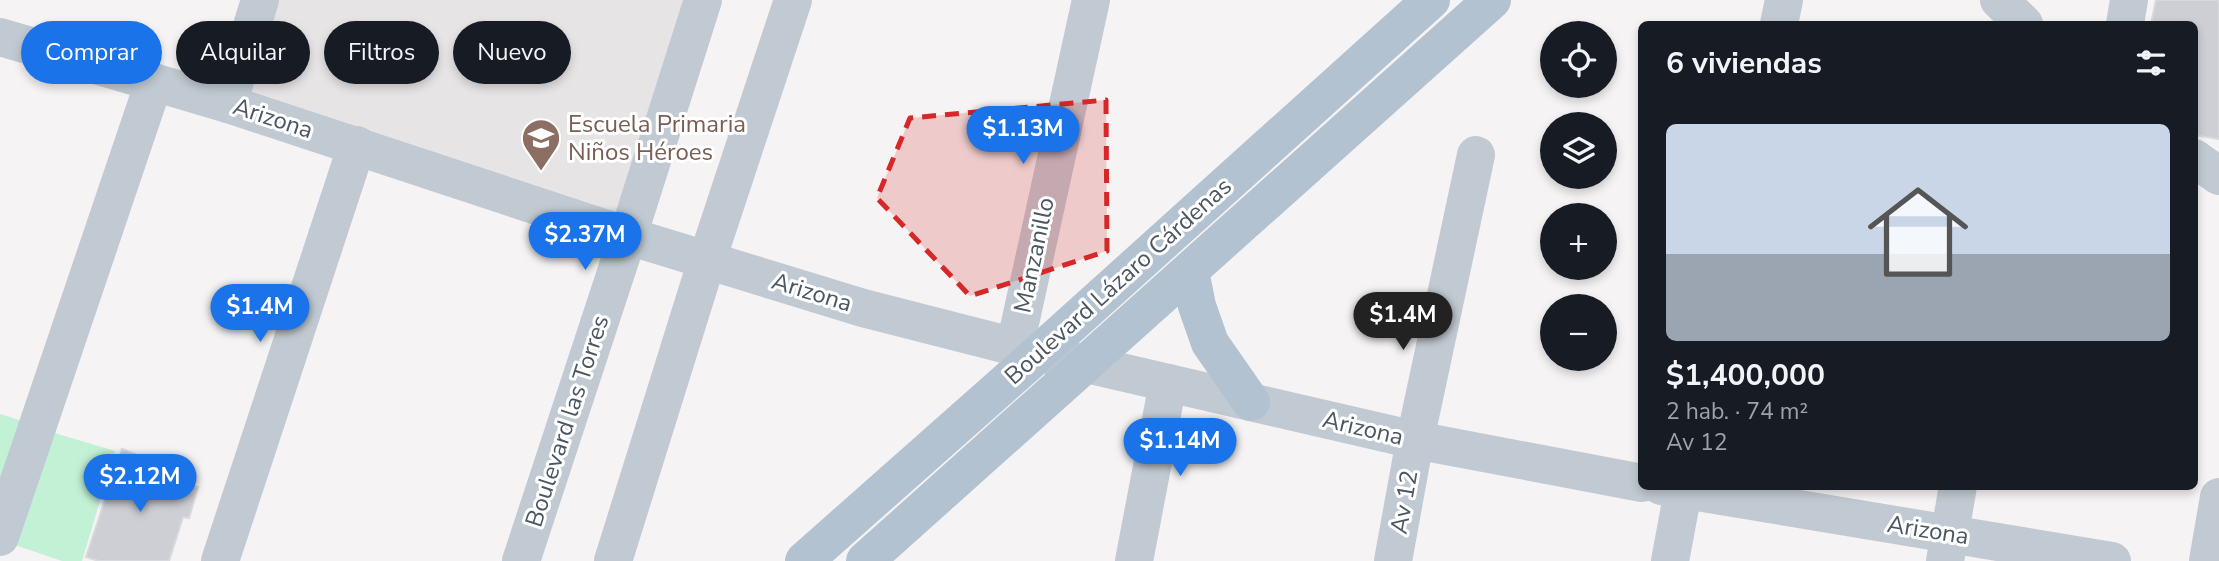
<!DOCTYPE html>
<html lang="es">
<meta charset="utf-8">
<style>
body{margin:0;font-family:"Nunito Sans",sans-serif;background:#242831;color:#f1f3f6;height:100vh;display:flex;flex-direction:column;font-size:26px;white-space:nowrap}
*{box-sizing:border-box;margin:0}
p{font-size:23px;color:#9ea1a6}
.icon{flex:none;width:38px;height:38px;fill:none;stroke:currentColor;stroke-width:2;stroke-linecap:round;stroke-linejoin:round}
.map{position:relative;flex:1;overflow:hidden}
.side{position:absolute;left:1638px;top:21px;width:560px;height:469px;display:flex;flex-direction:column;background:#171b24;border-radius:10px;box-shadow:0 4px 10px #0003}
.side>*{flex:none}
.hud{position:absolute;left:21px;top:21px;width:665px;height:63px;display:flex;gap:14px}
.controls{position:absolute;left:1540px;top:21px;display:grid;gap:14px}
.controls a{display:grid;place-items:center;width:77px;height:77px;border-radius:50%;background:#171b24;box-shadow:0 4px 10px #0003;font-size:35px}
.price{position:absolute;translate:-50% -60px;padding:0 16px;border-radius:24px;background:#1a73e8;color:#fff;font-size:23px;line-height:46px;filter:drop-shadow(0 2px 4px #0008)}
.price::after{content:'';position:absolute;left:50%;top:42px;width:21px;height:16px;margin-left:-10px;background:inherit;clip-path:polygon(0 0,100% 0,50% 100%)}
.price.active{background:#222;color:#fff}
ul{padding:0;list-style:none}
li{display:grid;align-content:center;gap:14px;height:371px;padding:0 28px}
li span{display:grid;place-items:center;height:217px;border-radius:10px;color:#555}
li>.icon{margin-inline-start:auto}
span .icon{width:126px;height:126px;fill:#fffc;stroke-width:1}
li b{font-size:30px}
h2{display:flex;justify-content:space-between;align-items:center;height:84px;padding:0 28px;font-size:30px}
.chip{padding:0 24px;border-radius:32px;background:#171b24;box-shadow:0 4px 10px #0003;font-size:24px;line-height:63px}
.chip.active{background:#1a73e8;color:#fff}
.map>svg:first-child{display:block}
</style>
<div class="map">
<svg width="2219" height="561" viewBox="0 0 2219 561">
<rect width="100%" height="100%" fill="#f5f3f3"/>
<polygon fill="#e6e4e5" points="268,0 703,0 628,236 237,107"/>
<g fill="#c3f1d5">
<polygon points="0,414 22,421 0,490"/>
<polygon points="51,432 115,451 82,561 62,561 15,545"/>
</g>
<g fill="#cdcfd5" stroke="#d7d9de" stroke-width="2">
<polygon points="2156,0 2219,0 2219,139 2194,135 2194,24 2151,24"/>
<polygon points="122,449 155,462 150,476 198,487 189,518 183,517 169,561 99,561 86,557"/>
</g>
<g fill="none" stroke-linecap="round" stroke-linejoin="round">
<g stroke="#c1cad2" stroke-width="38">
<polyline points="1999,0 2024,24"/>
<polyline points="1779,24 1784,0"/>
<polyline points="2125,24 2129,0"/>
<polyline points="0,37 228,104 628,236 863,308 1039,353 1415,440 1642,483"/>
<polyline points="228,104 260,0"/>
<polyline points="2194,158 2219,176"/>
<polyline points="1015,346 1091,0"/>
<polyline points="1661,486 2112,561"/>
<polyline points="0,537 154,82"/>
<polyline points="220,561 357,145"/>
<polyline points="521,561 628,236 703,0"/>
<polyline points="613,561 707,260 793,0"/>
<polyline points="1134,561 1168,383"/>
<polyline points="1393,561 1415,440 1476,155"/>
<polyline points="1670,561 1684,486"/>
<polyline points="1945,561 1958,486"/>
<polyline points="2208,561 2219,497"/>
</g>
<g stroke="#b3c2d1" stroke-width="38">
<polyline points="1190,271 1197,306 1210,343 1251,402"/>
<polyline points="804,561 1039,353 1431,0"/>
<polyline points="865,561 1492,0"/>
</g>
</g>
<path fill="#d62828" fill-opacity="0.2" stroke="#d62828" stroke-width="5" stroke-dasharray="14 9" stroke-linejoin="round" d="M1106,100l1,151 -137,45 -93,-98 33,-80z"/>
<defs>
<g id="school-pin" transform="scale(2.0125)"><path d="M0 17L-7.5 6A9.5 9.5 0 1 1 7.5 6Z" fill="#8d6e63" stroke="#fff"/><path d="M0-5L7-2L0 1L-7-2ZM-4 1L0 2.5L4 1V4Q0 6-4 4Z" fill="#fff"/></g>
</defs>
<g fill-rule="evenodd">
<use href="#school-pin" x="541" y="138"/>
</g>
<g text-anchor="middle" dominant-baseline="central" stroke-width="6" stroke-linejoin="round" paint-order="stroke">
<g font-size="24" fill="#4a5661" stroke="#fff">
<text transform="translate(273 118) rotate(18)">Arizona</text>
<text transform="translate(1034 255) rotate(-78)">Manzanillo</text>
<text transform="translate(1118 281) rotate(-42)">Boulevard Lázaro Cárdenas</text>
<text transform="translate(812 292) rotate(17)">Arizona</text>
<text transform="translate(567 421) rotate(-72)">Boulevard las Torres</text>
<text transform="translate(1363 428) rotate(13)">Arizona</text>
<text transform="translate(1404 502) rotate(-80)">Av 12</text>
<text transform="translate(1928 530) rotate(9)">Arizona</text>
</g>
<g font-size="24" fill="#785e54" stroke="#fff" text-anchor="start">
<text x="568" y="124">Escuela Primaria<tspan x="568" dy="28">Niños Héroes</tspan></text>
</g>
</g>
</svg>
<div class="controls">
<a><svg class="icon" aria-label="locate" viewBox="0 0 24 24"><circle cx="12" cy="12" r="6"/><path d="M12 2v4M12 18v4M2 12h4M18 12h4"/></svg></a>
<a><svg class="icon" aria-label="layers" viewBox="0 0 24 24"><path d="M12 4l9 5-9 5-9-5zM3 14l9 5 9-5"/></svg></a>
<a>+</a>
<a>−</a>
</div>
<b class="price" style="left:1023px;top:166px">$1.13M</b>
<b class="price" style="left:585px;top:272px">$2.37M</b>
<b class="price" style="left:260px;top:344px">$1.4M</b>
<b class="price active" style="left:1403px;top:352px">$1.4M</b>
<b class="price" style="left:1180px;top:478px">$1.14M</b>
<b class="price" style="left:140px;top:514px">$2.12M</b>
<div class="hud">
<a class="chip active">Comprar</a>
<a class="chip">Alquilar</a>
<a class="chip">Filtros</a>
<a class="chip">Nuevo</a>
</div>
<section class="side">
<h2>6 viviendas<svg class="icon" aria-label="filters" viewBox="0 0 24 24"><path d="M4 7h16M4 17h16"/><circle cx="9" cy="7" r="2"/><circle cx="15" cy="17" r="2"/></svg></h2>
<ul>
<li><span style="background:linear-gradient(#c9d6e8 60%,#9aa5b1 0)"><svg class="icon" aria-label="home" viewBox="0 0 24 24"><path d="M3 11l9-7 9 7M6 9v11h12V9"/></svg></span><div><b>$1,400,000</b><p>2 hab. · 74 m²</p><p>Av 12</p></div></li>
</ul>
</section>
</div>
